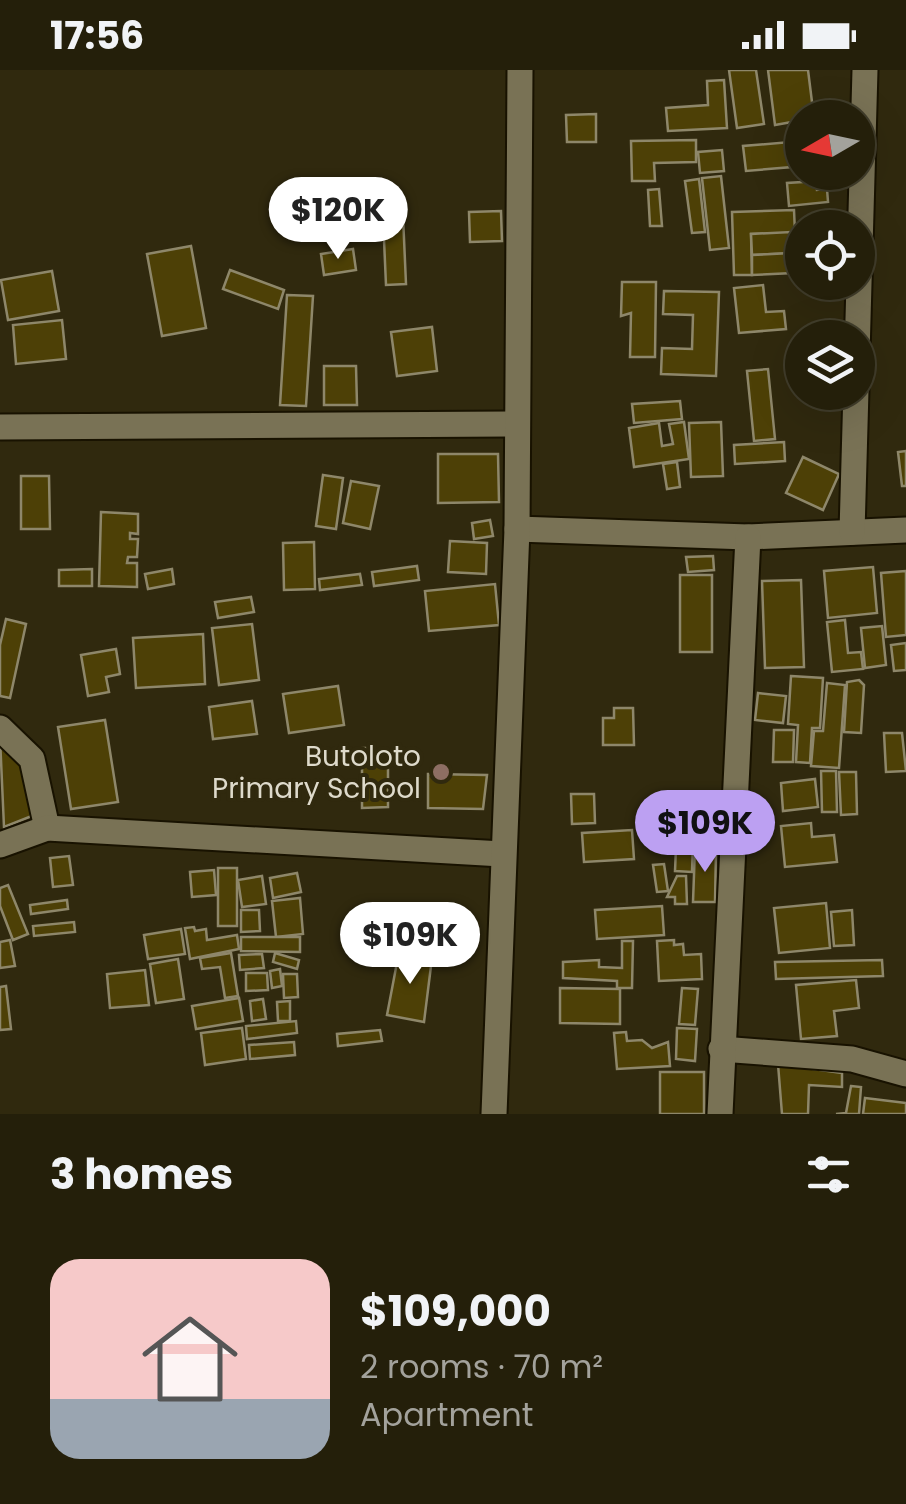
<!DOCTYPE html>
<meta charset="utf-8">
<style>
body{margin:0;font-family:Poppins,sans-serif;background:#302c18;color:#f1f3f6;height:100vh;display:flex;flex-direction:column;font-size:38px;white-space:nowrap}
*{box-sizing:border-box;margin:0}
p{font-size:32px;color:#a3a29c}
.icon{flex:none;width:55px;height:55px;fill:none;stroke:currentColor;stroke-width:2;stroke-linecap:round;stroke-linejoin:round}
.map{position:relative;height:1044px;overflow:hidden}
.details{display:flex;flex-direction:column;background:#241f0a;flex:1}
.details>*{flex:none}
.needle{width:65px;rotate:261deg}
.tools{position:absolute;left:785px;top:30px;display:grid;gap:20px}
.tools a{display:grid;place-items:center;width:90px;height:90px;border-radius:50%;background:#241f0a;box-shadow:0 10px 40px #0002,0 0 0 2px #413d2b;font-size:50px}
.price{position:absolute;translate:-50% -85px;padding:0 22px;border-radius:35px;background:#fff;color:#222;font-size:32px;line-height:65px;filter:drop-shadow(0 2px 5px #0008)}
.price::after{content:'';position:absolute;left:50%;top:60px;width:30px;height:22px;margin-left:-15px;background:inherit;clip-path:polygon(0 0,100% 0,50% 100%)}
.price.selected{background:#bca0f2;color:#111}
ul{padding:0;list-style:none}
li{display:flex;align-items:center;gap:30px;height:250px;padding:0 50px}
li+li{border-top:2px solid #413d2b}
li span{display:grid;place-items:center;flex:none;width:280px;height:200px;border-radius:30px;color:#555}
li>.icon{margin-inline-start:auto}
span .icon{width:120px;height:120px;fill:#fffc;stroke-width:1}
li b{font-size:42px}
h2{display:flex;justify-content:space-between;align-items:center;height:120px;padding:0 50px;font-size:42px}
.status{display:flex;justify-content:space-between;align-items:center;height:70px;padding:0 50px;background:#241f0a;direction:ltr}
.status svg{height:28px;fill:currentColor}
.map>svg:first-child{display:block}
</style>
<div class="status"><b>17:56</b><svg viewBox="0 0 49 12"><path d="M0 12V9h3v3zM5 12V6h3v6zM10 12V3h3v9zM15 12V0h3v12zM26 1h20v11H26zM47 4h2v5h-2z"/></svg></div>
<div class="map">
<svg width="906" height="1044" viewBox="0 0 906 1044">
<rect width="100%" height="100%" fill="#30290e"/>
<g fill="#4d4006" stroke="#8e876a" stroke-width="2.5">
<polygon points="729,0 756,0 764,54 737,58"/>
<polygon points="768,0 808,0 814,48 775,55"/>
<polygon points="724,10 727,58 668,61 666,38 708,35 707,11"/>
<polygon points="596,44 596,72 567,72 566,45"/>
<polygon points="798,65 802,65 802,102 816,102 817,120 827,119 828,132 789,136 787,113 802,112"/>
<polygon points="696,70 696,92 654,93 655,111 632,111 631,71"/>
<polygon points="790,72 792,97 746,101 743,76"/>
<polygon points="722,80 724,101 700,103 698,82"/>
<polygon points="721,106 729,178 710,180 702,108"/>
<polygon points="699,109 705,162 692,163 685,111"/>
<polygon points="659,119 662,156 650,156 648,120"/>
<polygon points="794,140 795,163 751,164 752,205 734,205 732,142"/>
<polygon points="501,141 502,171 470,172 469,142"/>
<polygon points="403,146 406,214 386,215 383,147"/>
<polygon points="344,148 347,161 315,167 312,154"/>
<polygon points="791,162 792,183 752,185 751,164"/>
<polygon points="191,176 206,258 162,266 147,184"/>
<polygon points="353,179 356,200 324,205 321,184"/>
<polygon points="792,183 793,203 752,205 752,185"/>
<polygon points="230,200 284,220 278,239 223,219"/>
<polygon points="52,201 59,241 8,250 1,210"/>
<polygon points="622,212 656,212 655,287 630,287 631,243 621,246"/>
<polygon points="763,215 766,242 784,241 786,259 739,263 734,218"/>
<polygon points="664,221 719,222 716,306 661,304 662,278 692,279 693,245 663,244"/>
<polygon points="287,225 313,226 306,336 280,335"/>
<polygon points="62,250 66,289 16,294 13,255"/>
<polygon points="432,257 437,301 397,306 391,262"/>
<polygon points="324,296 356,296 357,335 324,335"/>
<polygon points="768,299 775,369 754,371 747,301"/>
<polygon points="680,331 682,349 634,353 632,334"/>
<polygon points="684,352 689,389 634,397 629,358 659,353 662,376 673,374 669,354"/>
<polygon points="721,352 723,406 691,407 689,353"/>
<polygon points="784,372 785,391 735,394 734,375"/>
<polygon points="906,381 906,416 902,416 898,382"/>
<polygon points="438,384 498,384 499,432 438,433"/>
<polygon points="803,387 839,404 823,440 786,423"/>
<polygon points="677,392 680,417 667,419 663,394"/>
<polygon points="323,405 343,408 336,459 316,456"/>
<polygon points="21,406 49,406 50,459 21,459"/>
<polygon points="351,411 379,416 370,459 343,453"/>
<polygon points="101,442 138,444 138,464 130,463 130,469 138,469 137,487 128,487 127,493 137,493 137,517 99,516"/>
<polygon points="490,450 493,466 474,469 472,453"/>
<polygon points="450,471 487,473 486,504 448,502"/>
<polygon points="314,472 315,519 284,520 283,473"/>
<polygon points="713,486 714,500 688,502 686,487"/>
<polygon points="417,496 419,510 374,516 372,502"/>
<polygon points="873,497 877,543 828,548 824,501"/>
<polygon points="92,499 92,516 59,516 59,500"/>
<polygon points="172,499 174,514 148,519 145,504"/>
<polygon points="906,501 906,565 886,567 881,503"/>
<polygon points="360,504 362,515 320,520 319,509"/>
<rect x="680" y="505" width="32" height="77"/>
<polygon points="801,510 804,597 765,598 762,511"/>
<polygon points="495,514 499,555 429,561 425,521"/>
<polygon points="251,527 254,542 218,548 215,532"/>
<polygon points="6,549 26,554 10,628 0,626 0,575"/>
<polygon points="845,550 848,583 861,582 863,599 832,602 827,552"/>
<polygon points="252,554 259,610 219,615 212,558"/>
<polygon points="882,556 886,595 865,598 861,558"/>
<polygon points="203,564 205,614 136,618 133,568"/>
<polygon points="906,573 906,600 894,601 891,575"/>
<polygon points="116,579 120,604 106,607 109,622 88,626 81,585"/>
<polygon points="791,606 823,608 820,658 812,658 810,693 796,692 798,655 788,654"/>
<polygon points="859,610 864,615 861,663 844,662 847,612"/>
<polygon points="827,613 845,615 839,698 811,696 814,661 823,661"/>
<polygon points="338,616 344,655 289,663 283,624"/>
<polygon points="758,623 786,626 783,653 755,650"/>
<polygon points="252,631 257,664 213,669 209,637"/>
<polygon points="614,638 633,638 634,675 603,675 603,648 614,648"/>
<polygon points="105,650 118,732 71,739 58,657"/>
<polygon points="774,660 794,660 793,692 773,692"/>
<polygon points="884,663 902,663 906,701 886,702"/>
<polygon points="12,664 42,742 4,757 0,668"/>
<polygon points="362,678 374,678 375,694 388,694 388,737 362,738"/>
<polygon points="821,701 836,701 837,742 822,742"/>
<polygon points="839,702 856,702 857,744 841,745"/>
<polygon points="428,704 487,705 483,739 428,738"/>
<polygon points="815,709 818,737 783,741 781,713"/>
<polygon points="571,724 594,724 595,753 572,754"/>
<polygon points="811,753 812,767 834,765 837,792 785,797 781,756"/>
<polygon points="677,754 719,756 718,773 693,772 692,802 675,801"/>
<polygon points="632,760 634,789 584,792 582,763"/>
<polygon points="695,778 716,779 715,832 693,832"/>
<polygon points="69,786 73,815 53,817 50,788"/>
<polygon points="664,794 668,821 657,822 653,795"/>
<rect x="218" y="798" width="19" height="58"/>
<polygon points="214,800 216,825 192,827 190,802"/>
<polygon points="297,803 301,822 273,828 270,808"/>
<polygon points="262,806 266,834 242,837 238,810"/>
<polygon points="677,806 686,806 687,834 675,834 675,827 667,827"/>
<polygon points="8,815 28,864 13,870 0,836 0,818"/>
<polygon points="300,828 303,864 276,867 272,831"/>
<polygon points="67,830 68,839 31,844 30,835"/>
<polygon points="826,833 830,878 779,883 774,838"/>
<polygon points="662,836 664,865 597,869 595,840"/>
<polygon points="241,840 259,840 260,861 241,862"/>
<polygon points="852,840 854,875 834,876 831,842"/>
<polygon points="74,852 75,862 34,866 33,856"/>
<polygon points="194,857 195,861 206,859 207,870 237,865 239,879 190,889 185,858"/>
<polygon points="181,859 185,884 148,889 144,865"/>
<polygon points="241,867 300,867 300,882 241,881"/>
<polygon points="10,870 15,896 0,898 0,872"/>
<polygon points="674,870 674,875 683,874 684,885 701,884 702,909 659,911 657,871"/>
<polygon points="622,871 633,871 632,918 617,918 617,911 563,908 563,892 599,890 599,897 622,898"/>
<polygon points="399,882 432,888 424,952 387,945"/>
<polygon points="231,883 238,926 225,928 220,897 202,899 200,888"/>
<polygon points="275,883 299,890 297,899 273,892"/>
<polygon points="262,884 264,898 240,900 239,885"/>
<polygon points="178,889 184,929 156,933 150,894"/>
<polygon points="882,890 883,906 776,909 775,892"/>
<polygon points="280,899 282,916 272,918 270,901"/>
<polygon points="145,900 149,935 110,938 107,904"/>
<polygon points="246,903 267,903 268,920 246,921"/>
<polygon points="283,904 297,904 298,927 284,928"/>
<polygon points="856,910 859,938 834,941 837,966 801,969 796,915"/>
<polygon points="6,916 11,959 0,960 0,917"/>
<polygon points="560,918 620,919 620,954 560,953"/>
<polygon points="682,918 698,919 695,955 679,954"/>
<polygon points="239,928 243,951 196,959 192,936"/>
<polygon points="263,929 266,949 252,951 250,931"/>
<polygon points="290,931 290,951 278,951 277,932"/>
<polygon points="296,951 297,963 247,969 246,956"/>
<polygon points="242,958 246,989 205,995 201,963"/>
<polygon points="677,958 697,959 695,991 676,989"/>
<polygon points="380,960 382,971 338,976 337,964"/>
<polygon points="626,962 627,971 642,970 652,978 668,972 670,996 617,999 614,963"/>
<polygon points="294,972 295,985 250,989 249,975"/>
<polygon points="778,994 842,1003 842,1017 809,1015 808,1044 782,1044"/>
<rect x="660" y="1002" width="44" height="42"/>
<polygon points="851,1016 861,1017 859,1044 836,1044 846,1043"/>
<polygon points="865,1028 906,1033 906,1044 863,1044"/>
</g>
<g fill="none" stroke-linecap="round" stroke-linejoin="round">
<g stroke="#181200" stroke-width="29">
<g id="minor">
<polyline points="0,357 517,354"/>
<polyline points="517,459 748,467 906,460"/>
<polyline points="852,462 865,0"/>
<polyline points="0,658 32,689 47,758"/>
<polyline points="0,775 47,758 502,784"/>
<polyline points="721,979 852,989 906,1004"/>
<polyline points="494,1044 517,459 520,0"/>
<polyline points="720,1044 748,467"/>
</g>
</g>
<use href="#minor" stroke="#797255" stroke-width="25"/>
</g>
<circle fill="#8d6e63" stroke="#30290e" stroke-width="4" cx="441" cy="702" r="10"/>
<g text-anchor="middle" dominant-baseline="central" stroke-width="8" stroke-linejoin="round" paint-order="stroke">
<g font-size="28" fill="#dedacb" stroke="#30290e" text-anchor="end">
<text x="421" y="686">Butoloto<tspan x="421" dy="32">Primary School</tspan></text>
</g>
</g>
</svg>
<div class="tools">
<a><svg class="needle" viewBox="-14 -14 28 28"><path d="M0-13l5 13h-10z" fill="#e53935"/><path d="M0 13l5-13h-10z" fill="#a3a29c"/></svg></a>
<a><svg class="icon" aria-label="locate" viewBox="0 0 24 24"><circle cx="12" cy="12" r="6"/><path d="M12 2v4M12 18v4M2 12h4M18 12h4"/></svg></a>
<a><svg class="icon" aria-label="layers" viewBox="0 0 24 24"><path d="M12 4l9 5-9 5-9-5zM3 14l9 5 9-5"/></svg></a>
</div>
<b class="price" style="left:338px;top:192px">$120K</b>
<b class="price selected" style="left:705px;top:805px">$109K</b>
<b class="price" style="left:410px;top:917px">$109K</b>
</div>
<section class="details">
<h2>3 homes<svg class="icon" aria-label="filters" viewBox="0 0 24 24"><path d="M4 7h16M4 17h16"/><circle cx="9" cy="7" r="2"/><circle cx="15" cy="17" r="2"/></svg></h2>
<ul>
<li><span style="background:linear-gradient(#f6c9c9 70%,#9aa5b1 0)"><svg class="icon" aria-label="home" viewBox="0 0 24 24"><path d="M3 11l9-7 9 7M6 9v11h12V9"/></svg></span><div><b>$109,000</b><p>2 rooms · 70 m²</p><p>Apartment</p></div></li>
</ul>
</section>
